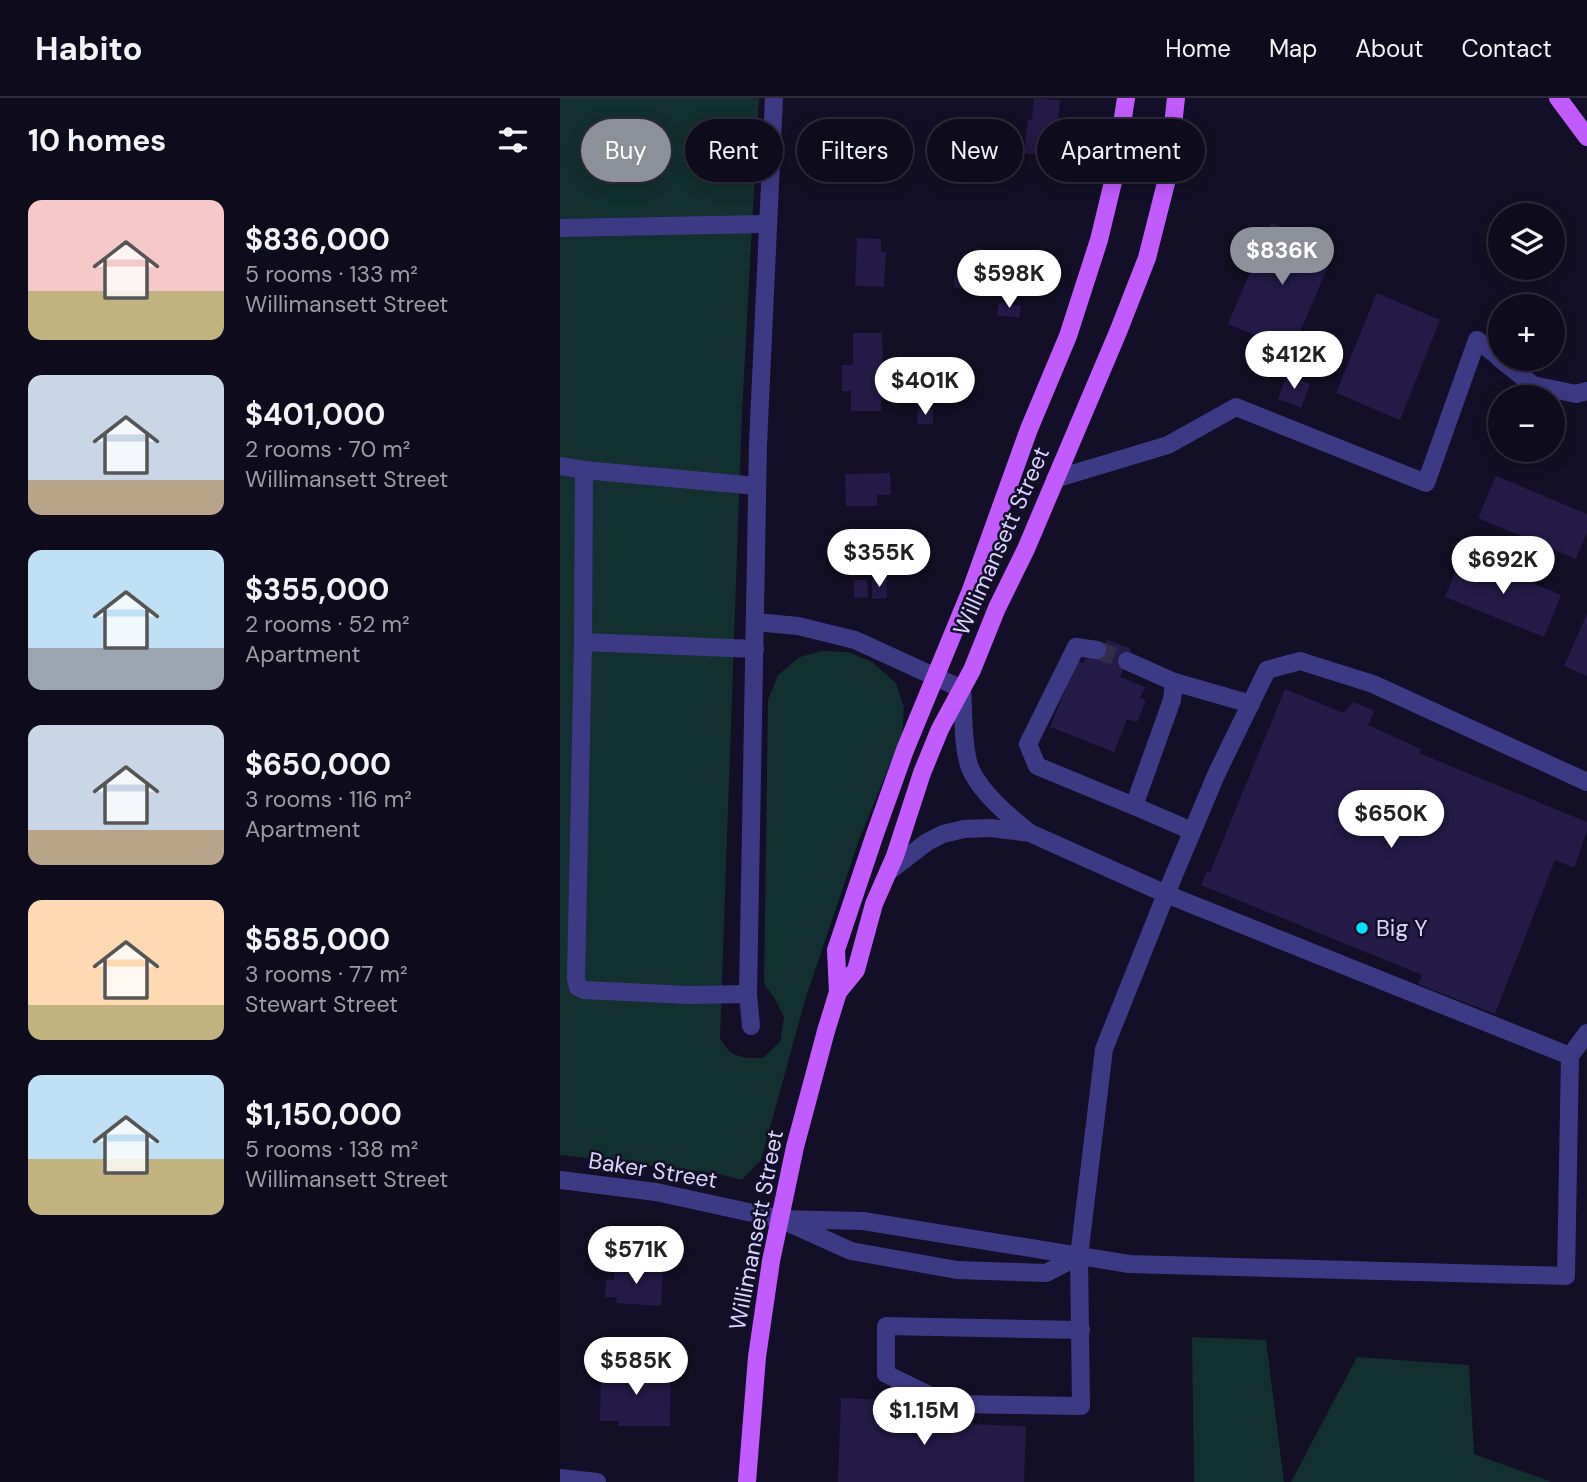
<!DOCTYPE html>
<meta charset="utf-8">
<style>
body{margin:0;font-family:"DM Sans",sans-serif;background:#1c1929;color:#f1f3f6;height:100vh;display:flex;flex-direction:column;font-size:26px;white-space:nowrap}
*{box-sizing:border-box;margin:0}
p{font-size:23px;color:#9b9ba3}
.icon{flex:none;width:38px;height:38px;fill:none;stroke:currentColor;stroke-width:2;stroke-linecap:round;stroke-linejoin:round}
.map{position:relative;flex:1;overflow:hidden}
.drawer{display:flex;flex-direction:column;background:#0e0b1c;width:560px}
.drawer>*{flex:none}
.hud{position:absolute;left:21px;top:21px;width:665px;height:63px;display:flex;gap:14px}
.buttons{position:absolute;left:928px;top:105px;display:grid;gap:14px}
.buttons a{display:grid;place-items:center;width:77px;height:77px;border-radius:50%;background:#0e0b1c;box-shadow:0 4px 18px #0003,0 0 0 2px #2e2b3b;font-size:35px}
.price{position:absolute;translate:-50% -60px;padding:0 16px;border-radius:24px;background:#fff;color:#222;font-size:23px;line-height:46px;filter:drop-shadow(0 2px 4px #0008)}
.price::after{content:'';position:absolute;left:50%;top:42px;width:21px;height:16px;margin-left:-10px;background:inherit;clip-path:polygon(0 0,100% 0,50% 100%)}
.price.active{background:#8c9099;color:#fff}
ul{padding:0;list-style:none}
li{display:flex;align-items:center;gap:21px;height:175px;padding:0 28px}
li span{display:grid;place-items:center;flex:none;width:196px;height:140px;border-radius:14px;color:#555}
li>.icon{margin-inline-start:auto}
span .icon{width:84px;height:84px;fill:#fffc;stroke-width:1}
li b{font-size:30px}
h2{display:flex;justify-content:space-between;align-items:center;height:84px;padding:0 28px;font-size:30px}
.chip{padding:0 24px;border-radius:32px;background:#0e0b1c;box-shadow:0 4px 18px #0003,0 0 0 2px #2e2b3b;font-size:24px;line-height:63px}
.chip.active{background:#8c9099;color:#fff}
header{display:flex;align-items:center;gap:42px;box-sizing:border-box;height:98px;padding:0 35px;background:#0e0b1c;border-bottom:2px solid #2e2b3b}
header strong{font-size:33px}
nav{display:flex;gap:38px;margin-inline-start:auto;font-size:24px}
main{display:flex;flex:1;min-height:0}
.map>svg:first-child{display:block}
</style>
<header>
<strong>Habito</strong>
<nav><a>Home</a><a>Map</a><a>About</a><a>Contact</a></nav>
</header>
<main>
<section class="drawer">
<h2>10 homes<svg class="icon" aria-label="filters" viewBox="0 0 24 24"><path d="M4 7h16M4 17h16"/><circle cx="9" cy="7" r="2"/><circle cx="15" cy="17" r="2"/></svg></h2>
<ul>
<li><span style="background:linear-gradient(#f6c9c9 65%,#c2b280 0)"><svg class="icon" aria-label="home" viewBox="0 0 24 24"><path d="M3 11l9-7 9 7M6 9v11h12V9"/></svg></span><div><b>$836,000</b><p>5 rooms · 133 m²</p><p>Willimansett Street</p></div></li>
<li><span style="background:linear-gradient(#c9d6e8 75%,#b9a48a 0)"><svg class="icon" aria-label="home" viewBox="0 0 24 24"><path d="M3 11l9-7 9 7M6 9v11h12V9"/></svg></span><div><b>$401,000</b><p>2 rooms · 70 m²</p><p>Willimansett Street</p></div></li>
<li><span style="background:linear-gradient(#bfe0f5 70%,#9aa5b1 0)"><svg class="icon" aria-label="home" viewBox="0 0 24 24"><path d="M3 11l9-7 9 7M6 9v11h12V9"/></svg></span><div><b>$355,000</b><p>2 rooms · 52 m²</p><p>Apartment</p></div></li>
<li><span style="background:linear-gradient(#c9d6e8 75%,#b9a48a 0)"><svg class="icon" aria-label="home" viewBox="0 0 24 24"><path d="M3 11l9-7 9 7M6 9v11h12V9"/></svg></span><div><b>$650,000</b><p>3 rooms · 116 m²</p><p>Apartment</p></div></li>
<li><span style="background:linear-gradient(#ffd9b3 75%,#c2b280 0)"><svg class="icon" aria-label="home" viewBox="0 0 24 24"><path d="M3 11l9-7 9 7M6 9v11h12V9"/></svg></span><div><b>$585,000</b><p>3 rooms · 77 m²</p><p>Stewart Street</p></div></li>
<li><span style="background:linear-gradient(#bfe0f5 60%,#c2b280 0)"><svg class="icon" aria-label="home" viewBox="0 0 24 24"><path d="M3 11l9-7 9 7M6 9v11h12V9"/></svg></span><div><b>$1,150,000</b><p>5 rooms · 138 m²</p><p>Willimansett Street</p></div></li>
</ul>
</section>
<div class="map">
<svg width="1027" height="1384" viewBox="0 0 1027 1384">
<rect width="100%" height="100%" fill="#130f26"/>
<g fill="#12302f">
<path d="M0,0h199l-17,314 -22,626c11,21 22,20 43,20l17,-16 4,-25 -10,-20 -10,-13 4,-284 10,-25 22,-18 22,-6 26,1 24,10 24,21 8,25 -2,27 -43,105 -53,157 -45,163 -19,20 -27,-7 -155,-18z"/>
<polygon points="632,1239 706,1242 724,1384 634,1384"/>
<polygon points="797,1259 909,1267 914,1356 992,1384 731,1384"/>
</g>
<g fill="#241b47">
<polygon points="474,0 500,2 495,58 464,55 468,21 472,22"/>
<polygon points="711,125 775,152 732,253 668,226"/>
<polygon points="297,140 321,141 321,154 326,154 324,189 295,188"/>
<polygon points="395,177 409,178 409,181 416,182 415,192 393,190"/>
<polygon points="817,195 880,222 840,322 776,295"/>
<polygon points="439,204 461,208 459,220 437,217"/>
<polygon points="293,235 322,235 323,268 341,267 341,294 321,294 321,313 291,313 291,293 282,293 282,267 293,267"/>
<polygon points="727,277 750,286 741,310 718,301"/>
<polygon points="358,311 373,311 373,326 357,326"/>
<polygon points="330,375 331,397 317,397 317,408 286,408 285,376"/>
<polygon points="936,378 1027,416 1027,434 1016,461 918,420"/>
<polygon points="902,457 1001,497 984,539 885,499"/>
<polygon points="312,481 327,481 327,500 312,501"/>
<polygon points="294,482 307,482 308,499 294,500"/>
<polygon points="1027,516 1027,578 1004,568"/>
<polygon points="548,542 571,551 560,579 585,589 580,600 586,602 577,624 567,621 554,654 490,629 517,563 522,565"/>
<polygon points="725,591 783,615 794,604 814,613 808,627 861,651 859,655 1027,724 1027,733 1014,770 995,762 935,916 858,886 862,877 641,787 647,773 650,774"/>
<polygon points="55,1167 103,1170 101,1208 56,1205 57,1199 45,1199 46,1181 54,1182"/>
<polygon points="44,1266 51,1266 51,1273 111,1273 110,1328 58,1328 59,1323 40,1323 41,1271 44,1271"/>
<polygon points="281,1300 354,1303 353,1323 361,1324 361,1314 378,1314 377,1325 466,1328 464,1384 278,1384"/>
</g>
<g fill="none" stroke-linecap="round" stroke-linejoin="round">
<polyline stroke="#312d47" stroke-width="18" stroke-dasharray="18 9" stroke-linecap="butt" points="537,552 567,563"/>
<g stroke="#3d3a85" stroke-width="18">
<polyline points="0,130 207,126"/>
<polyline points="940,261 973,287 1016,296 1027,293"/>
<polyline points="0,368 24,372 197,388"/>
<polyline points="495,381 608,347 676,309 866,385 917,242 940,260"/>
<path d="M195,524l43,4 57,14 107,49c2,24 0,53 7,76 9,26 41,52 61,68"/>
<polyline points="23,544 24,372"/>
<polyline points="537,552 516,549 468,646 477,668 574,708 632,733"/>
<polyline points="567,563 614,584 691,606"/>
<polyline points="574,708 612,602 614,584"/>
<polyline points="328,774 367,744 383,736 404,731 431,730 470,735 606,796 1010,958 1027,935"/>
<polyline points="188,896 129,897 24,892 18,889 16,881 23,544 195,551"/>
<polyline points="191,928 188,896 198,346 214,0"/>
<polyline points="0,1082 96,1094 220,1121"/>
<polyline points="519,1158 486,1175 397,1172 291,1153 220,1121 303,1123 569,1166 1006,1178 1010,958"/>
<polyline points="521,1232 326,1228 326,1276 388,1306 521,1308 519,1158 544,951 606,796 656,677 707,572 740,563 813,586 1027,684"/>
<polyline points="0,1380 37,1384"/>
</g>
<g stroke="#c25bff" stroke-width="18">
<polyline points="998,0 1027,39"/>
<polyline points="278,894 276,852 315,736 345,652 411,492 469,331 508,238 539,142 553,84 566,0"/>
<polyline points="187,1384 197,1259 211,1163 235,1049 266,933 278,894 296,872 314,806 335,758 362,675 380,631 412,572 437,510 466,451 558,234 587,160 607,81 616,0"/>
</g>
</g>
<circle fill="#00e5ff" stroke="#130f26" stroke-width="2.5" cx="802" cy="830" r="7"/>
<g text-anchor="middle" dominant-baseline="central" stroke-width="5" stroke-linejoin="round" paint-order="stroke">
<g font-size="23" fill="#d9d4ff" stroke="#130f26">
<text transform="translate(441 443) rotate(-66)">Willimansett Street</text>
<text transform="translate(93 1072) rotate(9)">Baker Street</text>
<text transform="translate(196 1132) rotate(-79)">Willimansett Street</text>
</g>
<g font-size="23" fill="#d9d4ff" stroke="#130f26" text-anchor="start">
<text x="816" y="830">Big Y</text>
</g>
</g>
</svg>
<div class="buttons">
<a><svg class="icon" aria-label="layers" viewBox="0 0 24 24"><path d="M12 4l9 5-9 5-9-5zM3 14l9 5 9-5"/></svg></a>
<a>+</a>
<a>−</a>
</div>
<b class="price active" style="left:722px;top:189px">$836K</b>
<b class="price" style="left:449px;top:212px">$598K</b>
<b class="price" style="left:734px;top:293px">$412K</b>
<b class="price" style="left:365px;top:319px">$401K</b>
<b class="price" style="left:319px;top:491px">$355K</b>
<b class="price" style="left:943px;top:498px">$692K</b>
<b class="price" style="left:831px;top:752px">$650K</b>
<b class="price" style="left:76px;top:1188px">$571K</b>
<b class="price" style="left:76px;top:1299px">$585K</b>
<b class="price" style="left:364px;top:1349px">$1.15M</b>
<div class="hud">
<a class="chip active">Buy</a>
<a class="chip">Rent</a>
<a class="chip">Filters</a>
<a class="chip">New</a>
<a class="chip">Apartment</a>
</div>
</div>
</main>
